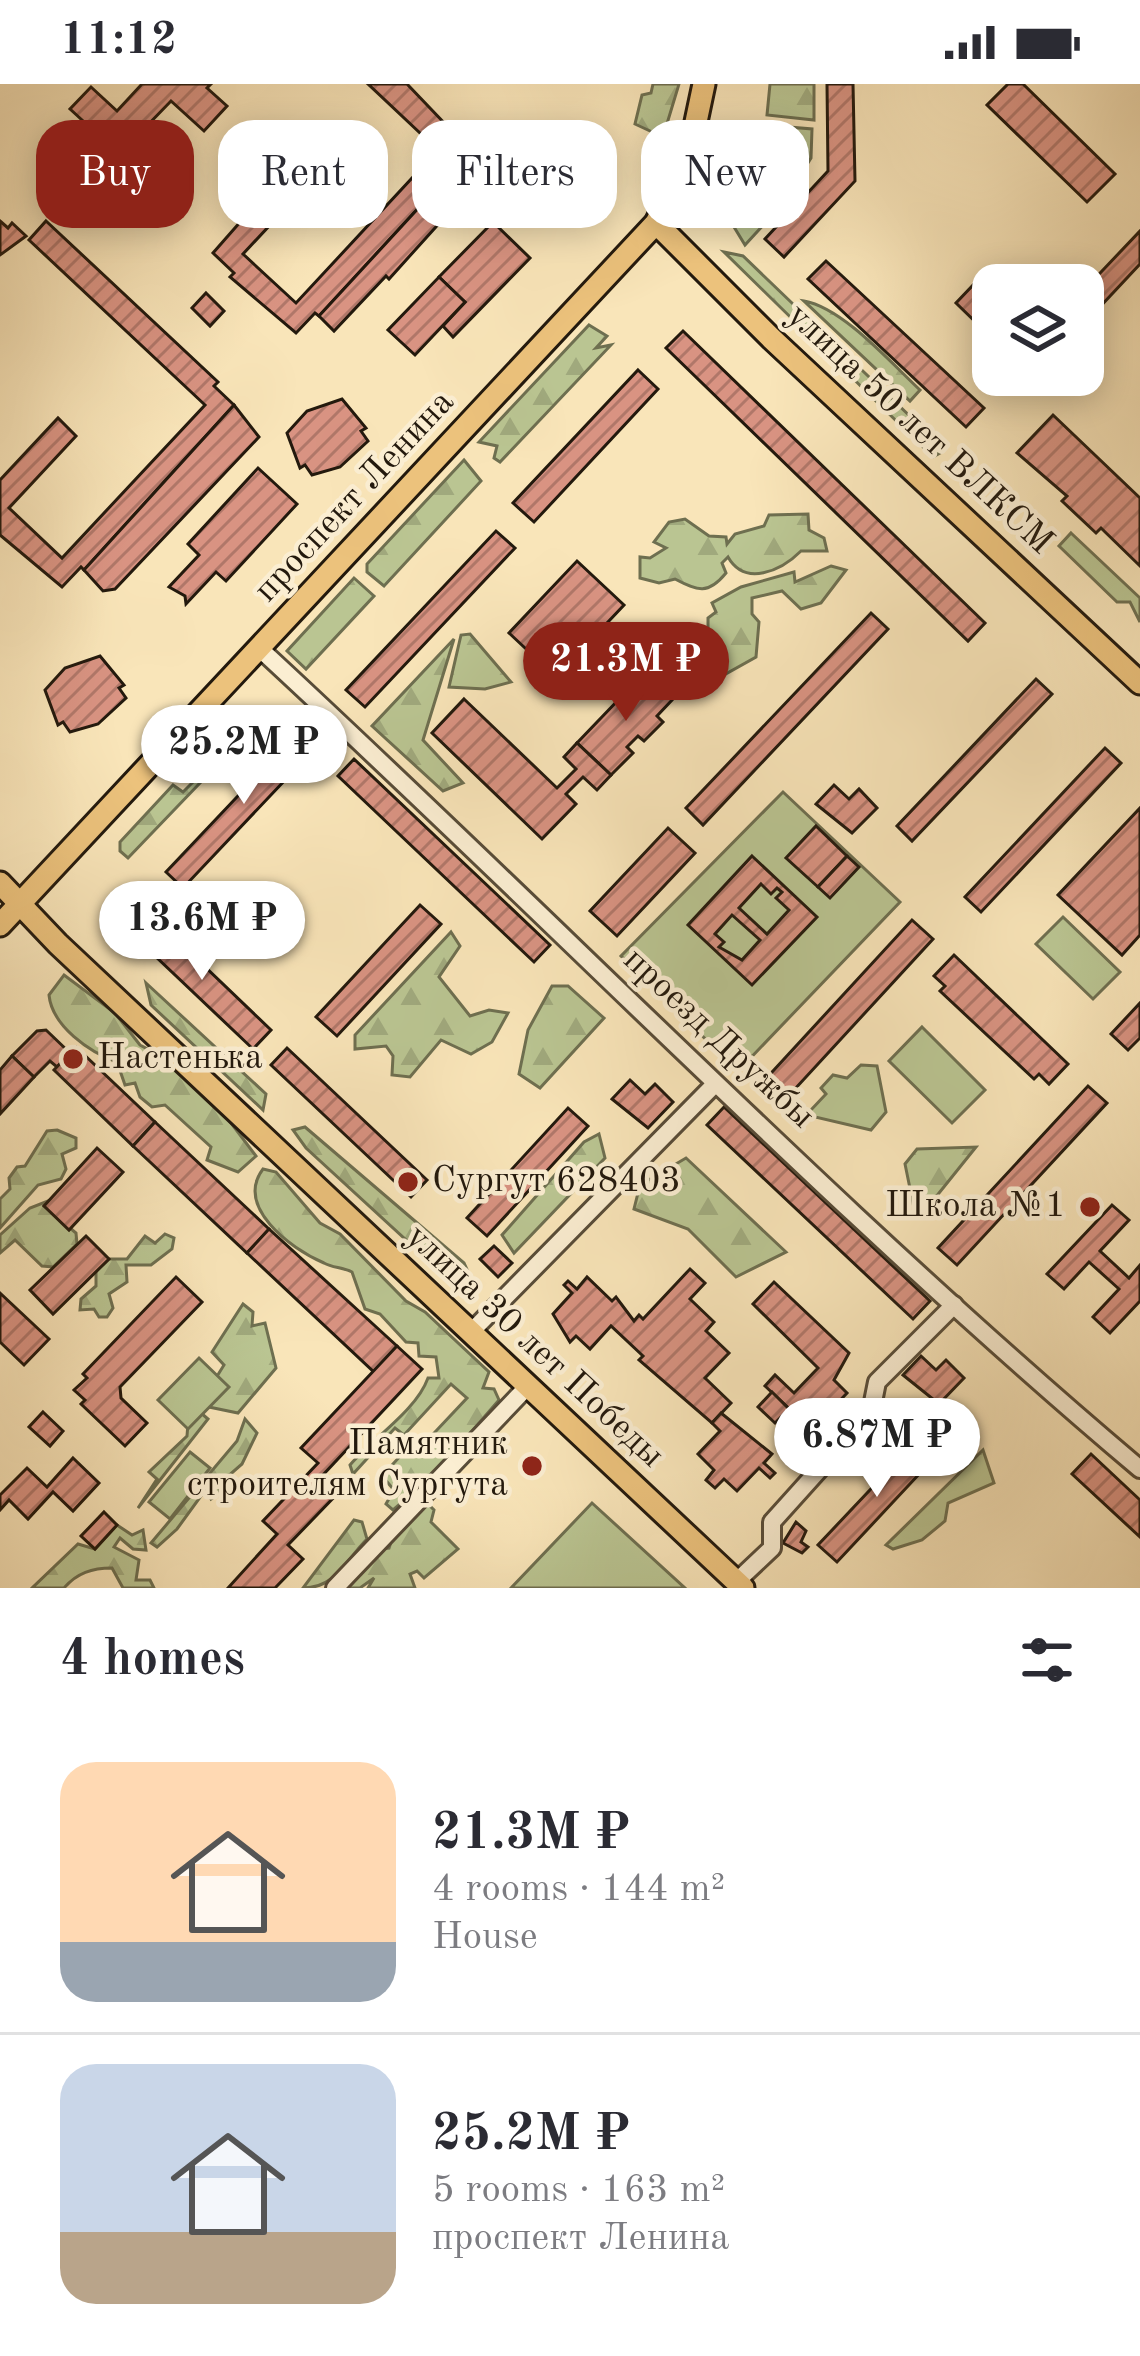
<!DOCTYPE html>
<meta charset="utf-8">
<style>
body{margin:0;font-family:"Old Standard TT",serif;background:#f7f7f7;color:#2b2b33;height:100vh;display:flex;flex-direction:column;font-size:45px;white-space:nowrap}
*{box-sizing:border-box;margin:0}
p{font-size:39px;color:#7c7c81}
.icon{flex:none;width:66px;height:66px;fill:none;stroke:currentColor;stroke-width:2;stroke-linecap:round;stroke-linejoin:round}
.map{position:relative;height:1504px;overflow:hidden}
.panel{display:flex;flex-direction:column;background:#fff;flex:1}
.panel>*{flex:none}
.hud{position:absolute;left:36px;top:36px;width:1068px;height:108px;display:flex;gap:24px}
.fabs{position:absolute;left:972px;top:180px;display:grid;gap:24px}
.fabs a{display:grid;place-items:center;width:132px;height:132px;border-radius:24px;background:#fff;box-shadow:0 6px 30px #0003;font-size:60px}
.price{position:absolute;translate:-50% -102px;padding:0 27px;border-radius:42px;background:#fff;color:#222;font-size:39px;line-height:78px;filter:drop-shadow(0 3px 6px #0008)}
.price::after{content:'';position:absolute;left:50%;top:72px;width:36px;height:27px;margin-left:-18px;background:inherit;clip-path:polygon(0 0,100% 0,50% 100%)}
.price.on{background:#8f2418;color:#fff}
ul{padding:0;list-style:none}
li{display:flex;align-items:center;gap:36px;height:300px;padding:0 60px}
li+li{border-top:3px solid #e1e1e2}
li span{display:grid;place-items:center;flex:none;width:336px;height:240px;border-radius:36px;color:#555}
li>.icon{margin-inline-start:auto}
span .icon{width:144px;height:144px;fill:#fffc;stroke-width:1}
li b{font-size:51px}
h2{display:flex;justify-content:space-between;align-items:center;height:144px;padding:0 60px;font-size:51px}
.chip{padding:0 42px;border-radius:36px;background:#fff;box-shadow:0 6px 30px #0003;font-size:42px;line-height:108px}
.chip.on{background:#8f2418;color:#fff}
.status{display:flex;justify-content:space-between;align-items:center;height:84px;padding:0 60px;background:#fff;direction:ltr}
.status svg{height:33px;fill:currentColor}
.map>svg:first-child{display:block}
</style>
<div class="status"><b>11:12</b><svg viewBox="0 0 49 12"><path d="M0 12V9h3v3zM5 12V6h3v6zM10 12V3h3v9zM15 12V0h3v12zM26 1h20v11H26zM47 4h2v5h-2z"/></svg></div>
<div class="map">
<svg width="1140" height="1504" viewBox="0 0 1140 1504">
<defs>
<pattern id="forest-firs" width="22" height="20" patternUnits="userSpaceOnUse" patternTransform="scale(3)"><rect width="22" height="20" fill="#bac592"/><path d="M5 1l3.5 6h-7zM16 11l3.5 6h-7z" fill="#a0a97d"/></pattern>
<pattern id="building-hatch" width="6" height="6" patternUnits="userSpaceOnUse" patternTransform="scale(3)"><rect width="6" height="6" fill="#d99382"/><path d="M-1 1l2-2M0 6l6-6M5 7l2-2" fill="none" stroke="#b07769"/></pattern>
</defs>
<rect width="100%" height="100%" fill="#f9e5b9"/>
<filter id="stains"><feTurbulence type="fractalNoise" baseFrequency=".00167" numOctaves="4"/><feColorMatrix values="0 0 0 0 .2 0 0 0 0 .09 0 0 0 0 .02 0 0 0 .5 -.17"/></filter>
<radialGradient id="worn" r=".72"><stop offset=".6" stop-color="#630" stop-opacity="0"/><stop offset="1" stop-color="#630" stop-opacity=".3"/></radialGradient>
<g fill="url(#forest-firs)" stroke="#6e6f50" stroke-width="3">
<polygon points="653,0 679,0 663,53 635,40 642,11 651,9"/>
<polygon points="770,0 814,0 814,36 767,31"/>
<polygon points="764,41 812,45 811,74 786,114"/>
<polygon points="741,98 779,124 745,161 731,138"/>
<polygon points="724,168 743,172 941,362 940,369 933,373"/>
<path d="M804,217c39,7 86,61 116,89l-10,11z"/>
<polygon points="589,241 607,252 596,264 611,261 500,378 494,374 497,362 479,358"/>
<polygon points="464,376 481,397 384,502 367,488 367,480"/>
<path d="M808,430l1,16 15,8 3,13h-26c-20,20 -56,36 -73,6l-6,6 4,10c-18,22 -28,18 -51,6l-16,4 -19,-5v-21l10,1 16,-10 -12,-6 15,-20 16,-3 24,17 17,1 1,7 8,-10 29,-8 5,-11z"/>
<polygon points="1071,449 1140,514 1140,538 1130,518 1117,518 1059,462"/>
<polygon points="831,482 846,486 821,519 801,525 782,507 752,514 752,530 759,538 756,573 722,592 708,586 697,602 674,606 664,587 648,591 633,574 639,552 655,544 668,563 708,550 708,534 716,528 712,519 741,503 794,488 795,498"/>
<polygon points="354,494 374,512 306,585 287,567"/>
<polygon points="470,550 511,598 485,605 449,603 461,551"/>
<polygon points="454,555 423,656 463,699 443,707 372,642"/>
<polygon points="214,665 223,675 128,774 120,767 120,758 173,701 183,708 203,688 197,681"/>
<polygon points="451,848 460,862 439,893 470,932 489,926 508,929 492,958 471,970 441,956 410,993 392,991 393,972 386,962 355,965 355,951"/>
<path d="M64,891l51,38 25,32 21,11 64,59 31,41 -18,16 -31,-12 4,-13 -46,-42 -13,2 -12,-10 -5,-14 -10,2 -8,-23c-28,-10 -65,-36 -68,-67z"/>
<polygon points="146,899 266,1010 263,1026 151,921"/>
<polygon points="552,902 568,902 604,934 540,1004 519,990 528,946"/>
<polygon points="305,1043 464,1179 476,1205 454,1200 306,1064 293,1046"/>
<polygon points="57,1046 76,1054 76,1064 62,1070 66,1085 61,1095 38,1101 0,1144 0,1115 10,1105 9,1094 17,1083 25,1082 47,1047"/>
<polygon points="599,1050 605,1074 514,1169 502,1151 584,1058"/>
<polygon points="976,1063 927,1124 914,1124 905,1080 917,1065"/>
<polygon points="686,1074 786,1168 736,1193 688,1145 634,1125 640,1101"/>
<path d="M263,1085l13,3 44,51 20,11 66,67 19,11 64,60 -6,16 11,1 5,11 -66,76 -40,34 -7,-6 8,-14 -12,-14 31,-34 7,6 47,-50 -16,-14 -47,51 -9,-7 -42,46 -3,-9c23,-27 66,-54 78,-87h11l-3,-21 -17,-1 -1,-13 -12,-1 -26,-28 -15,-5 -13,-37c-10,-5 -19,-4 -28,-9 -35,-15 -89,-57 -61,-94z"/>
<polygon points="48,1117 44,1122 76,1149 77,1160 53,1183 42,1182 15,1156 0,1169 0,1151 30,1124"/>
<polygon points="165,1150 174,1154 172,1165 151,1181 126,1181 127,1198 109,1210 113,1224 107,1233 99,1233 94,1225 80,1226 81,1215 96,1202 96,1187 109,1175 127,1175 145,1152 155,1159"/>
<polygon points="243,1220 253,1228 252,1242 265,1239 276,1284 238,1329 204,1322 201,1329 208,1335 138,1424 157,1395 149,1388 187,1352 188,1339 224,1281 212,1268"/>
<polygon points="245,1335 257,1349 242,1380 219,1400 220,1409 211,1415 206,1405 177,1445 157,1463 151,1459 237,1357"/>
<polygon points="983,1366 994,1399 948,1419 945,1437 922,1456 893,1465 886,1461"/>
<polygon points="428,1420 434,1426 431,1438 458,1465 424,1494 417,1487 410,1490 415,1504 368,1504 374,1494 360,1504 348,1504 380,1465 389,1464 394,1449"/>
<path d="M354,1436l8,2 5,17c-22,22 -31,49 -64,49z"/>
<path d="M117,1441l15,10 11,-5 3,20 -13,-1 -13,-11 -6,9 25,13 -3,20h14l4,8h-31l-11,-20c-20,0 -35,5 -48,20h-32l46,-44 17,5z"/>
</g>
<g fill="#bac592" stroke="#6e6f50" stroke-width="3">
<polygon points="783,708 900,818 738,987 621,872"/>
<polygon points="1063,833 1120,888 1093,915 1036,860"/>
<polygon points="922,943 985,1006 952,1039 889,977"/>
<polygon points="861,981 877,982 886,1028 871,1046 815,1033 810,1027 826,1010 821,1004 833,991 847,994"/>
<polygon points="199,1274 229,1303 188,1345 158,1316"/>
<polygon points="190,1368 210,1384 170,1435 149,1418"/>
<polygon points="592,1419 685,1504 511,1504"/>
</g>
<g fill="url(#building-hatch)" stroke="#23190d" stroke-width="3" fill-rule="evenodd">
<polygon points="142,0 211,0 207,4 227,22 204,47 171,17 141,48 174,79 153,101 70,25 91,3 117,27"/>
<polygon points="368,0 407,0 471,67 319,232 315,229 296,249 230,193 234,189 213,169 292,79 311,97 243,170 296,219 438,66"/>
<polygon points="827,0 853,0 855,97 784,173 765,155 828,87"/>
<polygon points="1008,0 1023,0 1115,90 1087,118 987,21"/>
<polygon points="571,66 577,76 582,73 597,108 569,133 541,142 534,131 529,134 516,99 536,77"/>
<polygon points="471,67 489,84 389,195 386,192 334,247 319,232"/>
<polygon points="0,137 8,144 12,139 26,152 0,171"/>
<polygon points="46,137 218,298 214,302 234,321 84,486 81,483 62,503 0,451 0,396 58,334 76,352 9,424 62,474 205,321 29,156"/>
<polygon points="493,138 530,174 453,253 443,242 465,218 439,193"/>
<polygon points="1140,147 1140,180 1083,241 1083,207"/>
<polygon points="826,177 984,324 966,343 808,195"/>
<polygon points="439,193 465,218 415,271 388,246"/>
<polygon points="976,198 993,215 993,255 956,219"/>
<polygon points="206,209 224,227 210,242 192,224"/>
<polygon points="683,247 985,539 968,557 666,264"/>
<polygon points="638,286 658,305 534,438 513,419"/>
<polygon points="342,315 366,344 361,347 368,357 340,383 312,391 305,381 300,384 287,349 307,327"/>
<polygon points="234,321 259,353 115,505 103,507 84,486"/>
<polygon points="1053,331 1140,414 1140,482 1101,444 1096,449 1062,417 1067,412 1017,369"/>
<polygon points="258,384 297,420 226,497 216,488 186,520 185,512 169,503 199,471 188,460"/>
<polygon points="496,447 515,464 365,623 346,606"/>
<polygon points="577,477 624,521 556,593 509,549"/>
<polygon points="871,529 888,545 703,741 686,724"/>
<polygon points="100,572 124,601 119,604 126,614 98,640 70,648 63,638 58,641 45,606 65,584"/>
<polygon points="644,589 672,616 657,632 663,638 644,657 638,652 627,663 633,669 611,691 577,659"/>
<polygon points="1036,595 1052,610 912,757 897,742"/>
<polygon points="464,615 557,704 576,685 564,673 577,659 611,691 597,706 583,693 566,710 576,720 542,755 432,649"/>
<polygon points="305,641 322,657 183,804 166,788"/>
<polygon points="1105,664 1121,679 981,828 965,813"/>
<polygon points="354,675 550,861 534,878 338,692"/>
<polygon points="834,701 849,715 859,705 877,724 852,749 816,720"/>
<polygon points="1140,724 1140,851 1122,871 1058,811"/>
<polygon points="816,742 847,772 818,803 786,774"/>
<polygon points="668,744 695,769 617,852 590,827"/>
<path d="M752,772l65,61 -65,68 -64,-60zM761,800l10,10 6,-6 5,4 -6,6 13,12 -22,24 -28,-26zM732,831l28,25 -18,20 -23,-13 5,-5 -9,-8z"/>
<polygon points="847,772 859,783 830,814 818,803"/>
<polygon points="420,821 441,840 337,952 316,933"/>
<polygon points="153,833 271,946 253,965 134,852"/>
<polygon points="912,836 933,855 783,1018 762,999"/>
<polygon points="954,871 1068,980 1049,1000 1039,990 1034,995 940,907 945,902 934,892"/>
<polygon points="1140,919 1140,954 1128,966 1111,950"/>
<polygon points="46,946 70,969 57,983 50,977 34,993 12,972 37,947"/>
<polygon points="76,963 155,1038 133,1062 54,986"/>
<polygon points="287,964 427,1096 411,1113 271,981"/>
<polygon points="12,972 34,993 0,1030 0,986"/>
<polygon points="630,996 645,1010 655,1000 673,1018 648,1044 612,1015"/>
<polygon points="1088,1002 1107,1019 957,1181 938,1164"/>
<polygon points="724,1023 930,1217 913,1235 707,1041"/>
<polygon points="568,1024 588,1042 487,1152 467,1134"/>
<polygon points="155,1038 269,1145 247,1169 133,1062"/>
<polygon points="97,1064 123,1088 69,1146 44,1122"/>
<polygon points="1112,1121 1129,1136 1100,1167 1129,1194 1140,1181 1140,1217 1110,1249 1093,1233 1119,1205 1089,1178 1064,1205 1047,1190"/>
<polygon points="269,1145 397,1262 374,1288 247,1169"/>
<polygon points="86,1152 109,1175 53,1230 30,1206"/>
<polygon points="494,1162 512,1179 498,1193 480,1175"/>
<polygon points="690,1185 705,1199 690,1215 714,1238 706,1247 729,1269 705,1294 731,1319 712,1339 639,1276 643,1272 611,1242 590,1265 576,1252 570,1258 553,1230 572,1209 564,1201 568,1197 577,1205 587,1193 612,1217 616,1213 634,1237 639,1231 643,1235"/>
<polygon points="176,1193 202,1218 120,1303 121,1314 147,1339 125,1362 81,1320 85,1316 74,1306 87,1294 83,1290"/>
<polygon points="774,1198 849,1269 834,1296 847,1309 812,1346 765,1302 775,1291 794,1309 818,1284 753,1220"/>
<polygon points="0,1209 49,1255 24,1281 0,1258"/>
<polygon points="397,1262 422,1285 322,1392 339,1408 288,1461 303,1475 275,1504 228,1504 277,1450 263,1437 318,1379 301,1364"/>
<polygon points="921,1272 936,1286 946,1276 964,1294 939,1320 903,1291"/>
<polygon points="772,1308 789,1325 775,1339 758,1323"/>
<polygon points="43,1328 63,1347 50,1362 29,1343"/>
<polygon points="721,1329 772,1370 764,1379 775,1389 770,1394 759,1384 737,1407 724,1395 715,1404 706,1396 714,1386 698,1370 720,1347 712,1339"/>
<polygon points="918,1355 937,1371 837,1478 818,1461"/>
<polygon points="1091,1370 1140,1416 1140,1453 1072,1390"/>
<polygon points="73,1374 99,1399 73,1427 53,1408 28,1435 9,1416 0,1426 0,1411 27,1384 47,1403"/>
<polygon points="104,1428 117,1441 95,1465 81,1452"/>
<polygon points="796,1438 806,1447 801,1458 808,1463 802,1469 783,1459"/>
</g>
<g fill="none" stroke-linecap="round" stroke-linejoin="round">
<g stroke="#584c38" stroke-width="22">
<g id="minor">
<path d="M259,564c295,272 574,562 881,821"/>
<polyline points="471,1248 715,1000"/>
<polyline points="736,1498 772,1464 772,1438 871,1328 877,1298 954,1221"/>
<polyline points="335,1504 528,1302"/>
</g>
</g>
<g stroke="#23190d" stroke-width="27">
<g id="major">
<polyline points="656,139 772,255 1140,599"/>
<polyline points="0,799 58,860 743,1504"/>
<polyline points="0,841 656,139 689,71 704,0"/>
</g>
</g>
<use href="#minor" stroke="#fbeed2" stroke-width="16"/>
<use href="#major" stroke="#ecc27c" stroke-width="21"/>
</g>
<g fill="#8f2418" stroke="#fbeed2" stroke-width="4.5">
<circle cx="73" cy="975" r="12"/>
<circle cx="408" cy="1098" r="12"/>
<circle cx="1090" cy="1123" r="12"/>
<circle cx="532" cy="1382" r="12"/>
</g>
<g text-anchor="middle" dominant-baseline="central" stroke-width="9" stroke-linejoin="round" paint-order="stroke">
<g font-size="36" fill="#23190d" stroke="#fbeed2">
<text transform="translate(919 346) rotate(43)">улица 50 лет ВЛКСМ</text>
<text transform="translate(355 413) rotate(-47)">проспект Ленина</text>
<text transform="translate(718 955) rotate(43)">проезд Дружбы</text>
<text transform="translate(534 1263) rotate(43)">улица 30 лет Победы</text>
</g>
<g font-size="36" fill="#23190d" stroke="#fbeed2" text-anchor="start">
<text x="97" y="975">Настенька</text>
<text x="432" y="1098">Сургут 628403</text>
<text x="1066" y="1123" text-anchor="end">Школа №1</text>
<text x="508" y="1361" text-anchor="end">Памятник<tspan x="508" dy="41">строителям Сургута</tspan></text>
</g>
</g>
<rect width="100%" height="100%" filter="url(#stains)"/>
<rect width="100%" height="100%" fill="url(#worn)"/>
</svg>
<div class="fabs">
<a><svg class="icon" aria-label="layers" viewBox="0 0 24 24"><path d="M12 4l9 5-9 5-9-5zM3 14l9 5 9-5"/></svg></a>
</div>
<b class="price on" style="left:626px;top:640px">21.3M ₽</b>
<b class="price" style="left:244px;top:723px">25.2M ₽</b>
<b class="price" style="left:202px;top:899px">13.6M ₽</b>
<b class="price" style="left:877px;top:1416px">6.87M ₽</b>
<div class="hud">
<a class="chip on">Buy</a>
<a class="chip">Rent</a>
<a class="chip">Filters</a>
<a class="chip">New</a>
</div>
</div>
<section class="panel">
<h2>4 homes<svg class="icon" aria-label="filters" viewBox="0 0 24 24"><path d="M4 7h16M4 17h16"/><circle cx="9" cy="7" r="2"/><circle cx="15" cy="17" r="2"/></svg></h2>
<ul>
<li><span style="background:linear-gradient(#ffd9b3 75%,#9aa5b1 0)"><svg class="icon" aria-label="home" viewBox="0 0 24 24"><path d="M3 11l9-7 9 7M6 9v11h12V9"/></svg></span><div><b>21.3M ₽</b><p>4 rooms · 144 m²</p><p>House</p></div></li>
<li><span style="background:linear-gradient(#c9d6e8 70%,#b9a48a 0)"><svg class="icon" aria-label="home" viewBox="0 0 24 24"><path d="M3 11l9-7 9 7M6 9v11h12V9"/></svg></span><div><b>25.2M ₽</b><p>5 rooms · 163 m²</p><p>проспект Ленина</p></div></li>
</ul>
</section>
